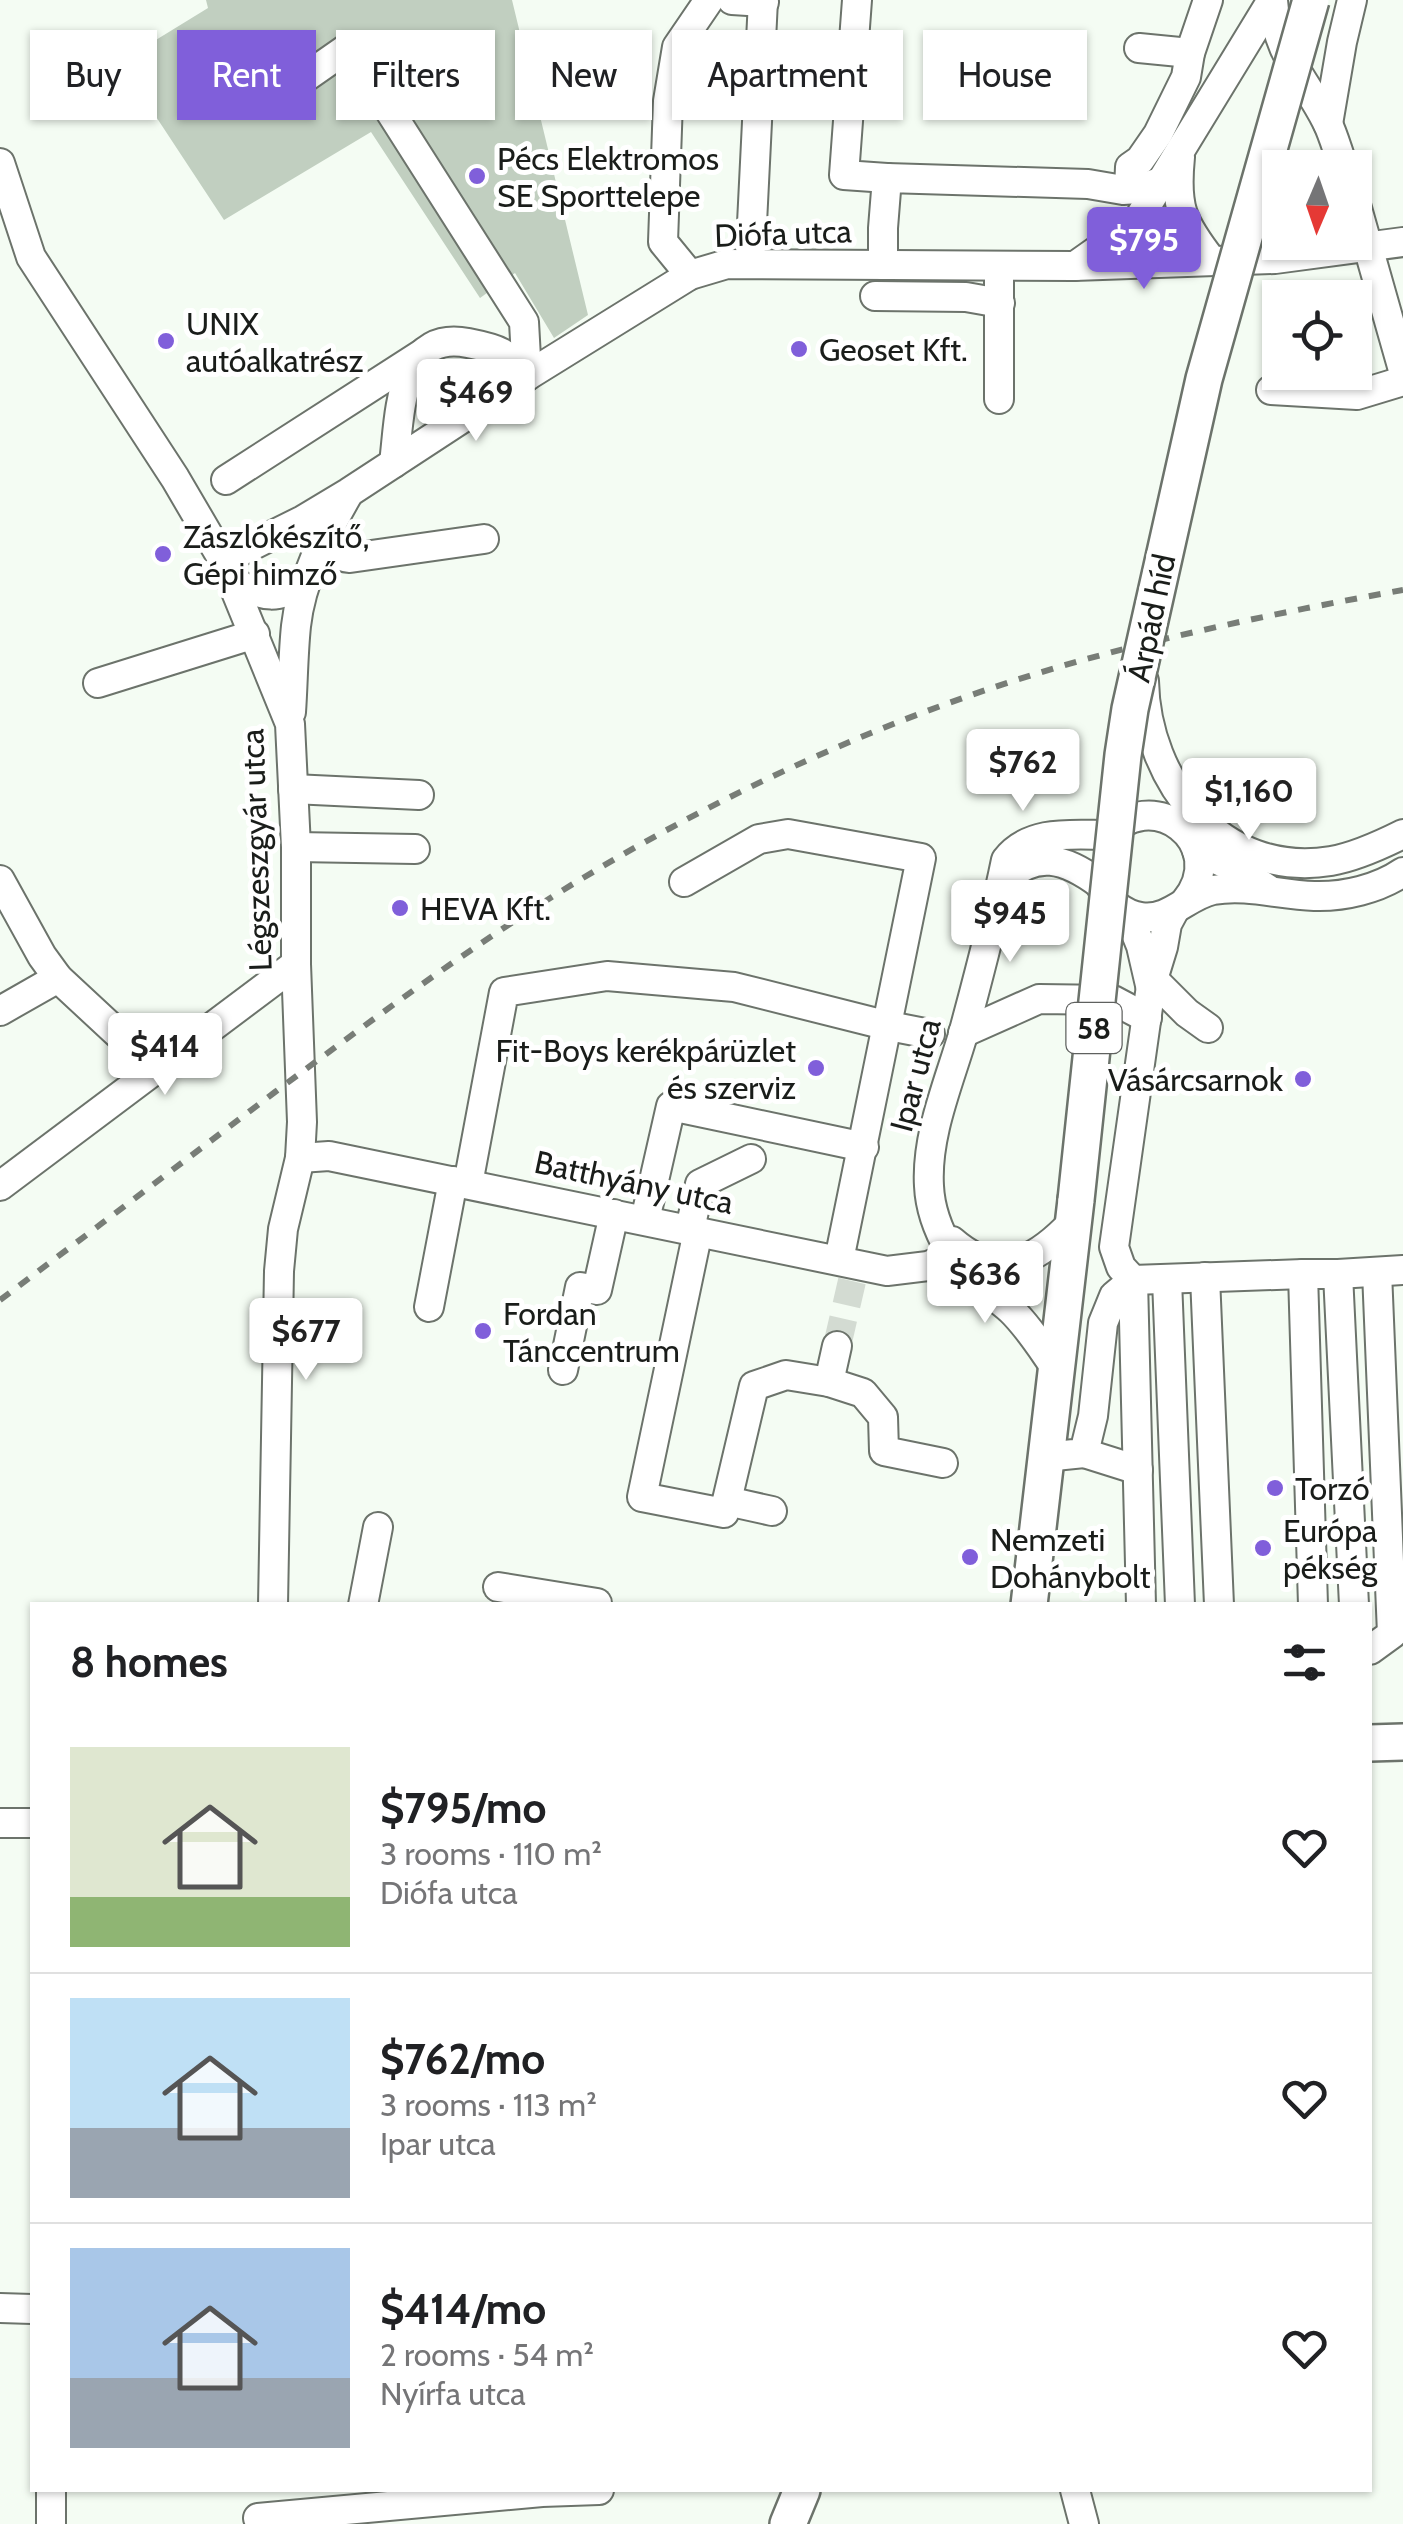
<!DOCTYPE html>
<meta charset="utf-8">
<style>
body{margin:0;font-family:Cabin,sans-serif;background:#f2f2f2;color:#202124;height:100vh;display:flex;flex-direction:column;font-size:38px;white-space:nowrap}
*{box-sizing:border-box;margin:0}
p{font-size:32px;color:#757577}
.icon{flex:none;width:55px;height:55px;fill:none;stroke:currentColor;stroke-width:2;stroke-linecap:round;stroke-linejoin:round}
.map{position:relative;flex:1;overflow:hidden}
.sheet{position:absolute;left:30px;top:1602px;width:1342px;height:890px;display:flex;flex-direction:column;background:#fff;border-radius:0px;box-shadow:0 2px 8px #0004}
.sheet>*{flex:none}
.top-card{position:absolute;left:30px;top:30px;width:1345px;height:90px;display:flex;gap:20px}
.needle{width:65px;rotate:182deg}
.tools{position:absolute;left:1262px;top:150px;display:grid;gap:20px}
.tools a{display:grid;place-items:center;width:110px;height:110px;border-radius:0px;background:#fff;box-shadow:0 2px 8px #0004;font-size:50px}
.price{position:absolute;translate:-50% -85px;padding:0 22px;border-radius:10px;background:#fff;color:#222;font-size:32px;line-height:65px;filter:drop-shadow(0 2px 5px #0008)}
.price::after{content:'';position:absolute;left:50%;top:60px;width:30px;height:22px;margin-left:-15px;background:inherit;clip-path:polygon(0 0,100% 0,50% 100%)}
.price.active{background:#805fda;color:#fff}
ul{padding:0;list-style:none}
li{display:flex;align-items:center;gap:30px;height:250px;padding:0 40px}
li+li{border-top:2px solid #e0e0e0}
li span{display:grid;place-items:center;flex:none;width:280px;height:200px;border-radius:0px;color:#555}
li>.icon{margin-inline-start:auto}
span .icon{width:120px;height:120px;fill:#fffc;stroke-width:1}
li b{font-size:42px}
h2{display:flex;justify-content:space-between;align-items:center;height:120px;padding:0 40px;font-size:42px}
.tag{padding:0 35px;border-radius:0px;background:#fff;box-shadow:0 2px 8px #0004;font-size:35px;line-height:90px}
.tag.active{background:#805fda;color:#fff}
.map>svg:first-child{display:block}
</style>
<div class="map">
<svg width="1403" height="2524" viewBox="0 0 1403 2524">
<rect width="100%" height="100%" fill="#f4fcf3"/>
<polygon fill="#c1cfc0" points="206,0 512,0 588,315 554,338 515,273 480,298 371,132 224,220 120,62 208,8"/>
<g fill="none" stroke-linecap="round" stroke-linejoin="round">
<polyline stroke="#d3dbd2" stroke-width="28" stroke-dasharray="28 14" stroke-linecap="butt" points="837,1346 852,1281"/>
<g stroke="#6c736b" stroke-width="32">
<g id="minor">
<polyline points="732,0 764,2"/>
<polyline points="857,0 844,175 887,178"/>
<path d="M1273,0c3,54 32,78 54,122 7,14 11,31 17,46"/>
<polyline points="1139,48 1190,53"/>
<polyline points="283,93 349,47 524,322 527,376"/>
<polyline points="1328,124 1342,42 1352,0"/>
<path d="M1180,157c-5,50 1,64 32,104"/>
<polyline points="0,163 31,257 175,478 223,560 290,724 296,847 296,964 302,1122 300,1158 283,1229 279,1271 273,1605"/>
<polyline points="1129,189 1130,167 1140,160 1158,134 1186,77 1190,53 1208,0"/>
<polyline points="1355,201 1403,370"/>
<polyline points="750,264 763,0"/>
<polyline points="883,265 883,228 887,178 1088,184 1123,190 1138,189 1163,181"/>
<polyline points="1075,266 1136,223 1272,0"/>
<polyline points="999,267 999,399"/>
<polyline points="690,275 663,242 668,101 677,47 709,0"/>
<polyline points="875,296 966,297 1000,303"/>
<polyline points="1271,390 1357,395 1403,381"/>
<path d="M394,463c6,-46 4,-134 74,-120 31,6 39,9 59,33"/>
<polyline points="226,480 425,352"/>
<path d="M322,540c8,10 15,17 28,18l134,-19"/>
<polyline points="223,560 303,520 348,493 527,376 690,275 727,264 1074,266 1275,259 1403,242"/>
<path d="M233,582c31,16 45,18 74,-1"/>
<path d="M1144,681c2,100 77,198 187,180 24,-4 50,-16 72,-27"/>
<polyline points="98,683 255,634"/>
<path d="M291,712c2,-28 2,-57 5,-86 5,-46 28,-90 51,-130"/>
<polyline points="293,789 419,795"/>
<path d="M1105,839c45,-59 128,5 80,63"/>
<polyline points="296,847 415,849"/>
<polyline points="1197,851 1233,867 1268,889"/>
<polyline points="0,880 42,956 58,978 156,1069"/>
<polyline points="684,882 759,839 788,834 921,858 839,1260"/>
<path d="M1002,882c34,-33 63,-24 98,2"/>
<path d="M1100,885c9,17 22,29 41,32 29,4 45,-21 72,-27 34,-6 67,5 101,6 30,1 64,-7 89,-24"/>
<polyline points="1128,914 1141,946 1150,985"/>
<polyline points="1153,979 1187,1013 1208,1028"/>
<polyline points="0,1011 58,978"/>
<polyline points="963,1033 1039,999 1113,1000 1147,1018"/>
<polyline points="300,1158 329,1156 887,1271 928,1266 952,1256"/>
<polyline points="468,1184 504,992 607,976 734,987 889,1026 930,1034"/>
<polyline points="0,1186 296,964"/>
<polyline points="645,1220 671,1106 864,1147"/>
<polyline points="690,1229 700,1184 751,1159"/>
<polyline points="698,1231 642,1497 724,1513 754,1386 786,1375 829,1382 863,1393 883,1417 884,1451 943,1463"/>
<path d="M952,1241c47,41 83,21 121,-19"/>
<polyline points="1303,1274 1313,1605"/>
<polyline points="1338,1274 1354,1605"/>
<polyline points="1205,1277 1219,1605"/>
<polyline points="1167,1280 1180,1605"/>
<polyline points="429,1307 453,1181"/>
<polyline points="563,1370 580,1287 597,1290 614,1214"/>
<path d="M1057,1370c-15,-21 -28,-43 -47,-61 -21,-18 -46,-33 -60,-58 -11,-19 -20,-42 -21,-65 -3,-50 19,-101 33,-148 16,-59 32,-119 44,-178 24,-31 67,-25 102,-25"/>
<polyline points="829,1382 837,1346"/>
<polyline points="1084,1453 1138,1470"/>
<polyline points="1045,1457 1084,1453 1093,1416 1103,1323 1114,1296 1133,1280 1303,1274 1338,1274 1403,1270"/>
<polyline points="727,1501 772,1511"/>
<polyline points="498,1587 597,1603"/>
<polyline points="363,1605 378,1527"/>
<polyline points="1141,1605 1133,1280 1121,1267 1114,1247 1151,986 1163,947 1167,924 1174,911"/>
<polyline points="1370,1650 1392,1634 1377,1272"/>
<polyline points="0,1823 32,1823"/>
<polyline points="0,2308 32,2309"/>
<polyline points="1075,2490 1084,2524"/>
<polyline points="258,2518 542,2492 599,2490"/>
<polyline points="51,2524 51,2490"/>
</g>
</g>
<g stroke="#6c736b" stroke-width="40">
<g id="major">
<polyline points="1029,1605 1076,1200"/>
<polyline points="1370,1743 1403,1742"/>
<polyline points="788,2524 802,2490"/>
</g>
</g>
<use href="#minor" stroke="#fff" stroke-width="28"/>
<use href="#major" stroke="#fff" stroke-width="35"/>
<path stroke="#787d77" stroke-width="6" stroke-dasharray="12 12" stroke-linecap="butt" d="M0,1300c92,-69 183,-138 275,-208 105,-78 209,-156 323,-223 157,-93 330,-168 507,-215 99,-26 198,-46 298,-64"/>
<g stroke="#6c736b" stroke-width="40" stroke-linecap="butt">
<polyline id="major-bridge" points="1076,1200 1123,755 1130,709 1204,379 1311,0"/>
</g>
<use href="#major-bridge" stroke="#fff" stroke-width="35"/>
</g>
<g fill="#805fda" stroke="#fff" stroke-width="4">
<circle cx="477" cy="176" r="10"/>
<circle cx="166" cy="341" r="10"/>
<circle cx="799" cy="349" r="10"/>
<circle cx="163" cy="554" r="10"/>
<circle cx="400" cy="908" r="10"/>
<circle cx="816" cy="1068" r="10"/>
<circle cx="1303" cy="1079" r="10"/>
<circle cx="483" cy="1331" r="10"/>
<circle cx="1275" cy="1488" r="10"/>
<circle cx="1263" cy="1548" r="10"/>
<circle cx="970" cy="1557" r="10"/>
</g>
<g text-anchor="middle" dominant-baseline="central" stroke-width="10" stroke-linejoin="round" paint-order="stroke">
<rect fill="#fff" stroke="#5f615f" stroke-width="2.5" x="1066.5" y="1003" width="55" height="50" rx="8"/>
<g font-size="30" font-weight="bold" fill="#1a1d1a">
<text x="1094" y="1028">58</text>
</g>
<g font-size="32" fill="#1a1d1a" stroke="#fff" text-anchor="start">
<text x="497" y="158">Pécs Elektromos<tspan x="497" dy="37">SE Sporttelepe</tspan></text>
<text x="186" y="323">UNIX<tspan x="186" dy="37">autóalkatrész</tspan></text>
<text x="819" y="349">Geoset Kft.</text>
<text x="183" y="536">Zászlókészítő,<tspan x="183" dy="37">Gépi himző</tspan></text>
<text x="420" y="908">HEVA Kft.</text>
<text x="796" y="1050" text-anchor="end">Fit-Boys kerékpárüzlet<tspan x="796" dy="37">és szerviz</tspan></text>
<text x="1283" y="1079" text-anchor="end">Vásárcsarnok</text>
<text x="503" y="1313">Fordan<tspan x="503" dy="37">Tánccentrum</tspan></text>
<text x="1295" y="1488">Torzó</text>
<text x="1283" y="1530">Európa<tspan x="1283" dy="37">pékség</tspan></text>
<text x="990" y="1539">Nemzeti<tspan x="990" dy="37">Dohánybolt</tspan></text>
</g>
<g font-size="32" fill="#1a1d1a" stroke="#fff">
<text transform="translate(783 233) rotate(-2)">Diófa utca</text>
<text transform="translate(1151 618) rotate(-78)">Árpád híd</text>
<text transform="translate(256 850) rotate(-92)">Légszeszgyár utca</text>
<text transform="translate(915 1075) rotate(-75)">Ipar utca</text>
<text transform="translate(634 1182) rotate(12)">Batthyány utca</text>
</g>
</g>
</svg>
<div class="tools">
<a><svg class="needle" viewBox="-14 -14 28 28"><path d="M0-13l5 13h-10z" fill="#e53935"/><path d="M0 13l5-13h-10z" fill="#757577"/></svg></a>
<a><svg class="icon" aria-label="locate" viewBox="0 0 24 24"><circle cx="12" cy="12" r="6"/><path d="M12 2v4M12 18v4M2 12h4M18 12h4"/></svg></a>
</div>
<b class="price active" style="left:1144px;top:292px">$795</b>
<b class="price" style="left:476px;top:444px">$469</b>
<b class="price" style="left:1023px;top:814px">$762</b>
<b class="price" style="left:1249px;top:843px">$1,160</b>
<b class="price" style="left:1010px;top:965px">$945</b>
<b class="price" style="left:165px;top:1098px">$414</b>
<b class="price" style="left:985px;top:1326px">$636</b>
<b class="price" style="left:306px;top:1383px">$677</b>
<div class="top-card">
<a class="tag">Buy</a>
<a class="tag active">Rent</a>
<a class="tag">Filters</a>
<a class="tag">New</a>
<a class="tag">Apartment</a>
<a class="tag">House</a>
</div>
<section class="sheet">
<h2>8 homes<svg class="icon" aria-label="filters" viewBox="0 0 24 24"><path d="M4 7h16M4 17h16"/><circle cx="9" cy="7" r="2"/><circle cx="15" cy="17" r="2"/></svg></h2>
<ul>
<li><span style="background:linear-gradient(#dfe7d0 75%,#8fb573 0)"><svg class="icon" aria-label="home" viewBox="0 0 24 24"><path d="M3 11l9-7 9 7M6 9v11h12V9"/></svg></span><div><b>$795/mo</b><p>3 rooms · 110 m²</p><p>Diófa utca</p></div><svg class="icon" aria-label="heart" viewBox="0 0 24 24"><path d="M12 20l-8-8c-3-5 5-10 8-4 3-6 11-1 8 4z"/></svg></li>
<li><span style="background:linear-gradient(#bfe0f5 65%,#9aa5b1 0)"><svg class="icon" aria-label="home" viewBox="0 0 24 24"><path d="M3 11l9-7 9 7M6 9v11h12V9"/></svg></span><div><b>$762/mo</b><p>3 rooms · 113 m²</p><p>Ipar utca</p></div><svg class="icon" aria-label="heart" viewBox="0 0 24 24"><path d="M12 20l-8-8c-3-5 5-10 8-4 3-6 11-1 8 4z"/></svg></li>
<li><span style="background:linear-gradient(#a9c7e8 65%,#9aa5b1 0)"><svg class="icon" aria-label="home" viewBox="0 0 24 24"><path d="M3 11l9-7 9 7M6 9v11h12V9"/></svg></span><div><b>$414/mo</b><p>2 rooms · 54 m²</p><p>Nyírfa utca</p></div><svg class="icon" aria-label="heart" viewBox="0 0 24 24"><path d="M12 20l-8-8c-3-5 5-10 8-4 3-6 11-1 8 4z"/></svg></li>
</ul>
</section>
</div>
